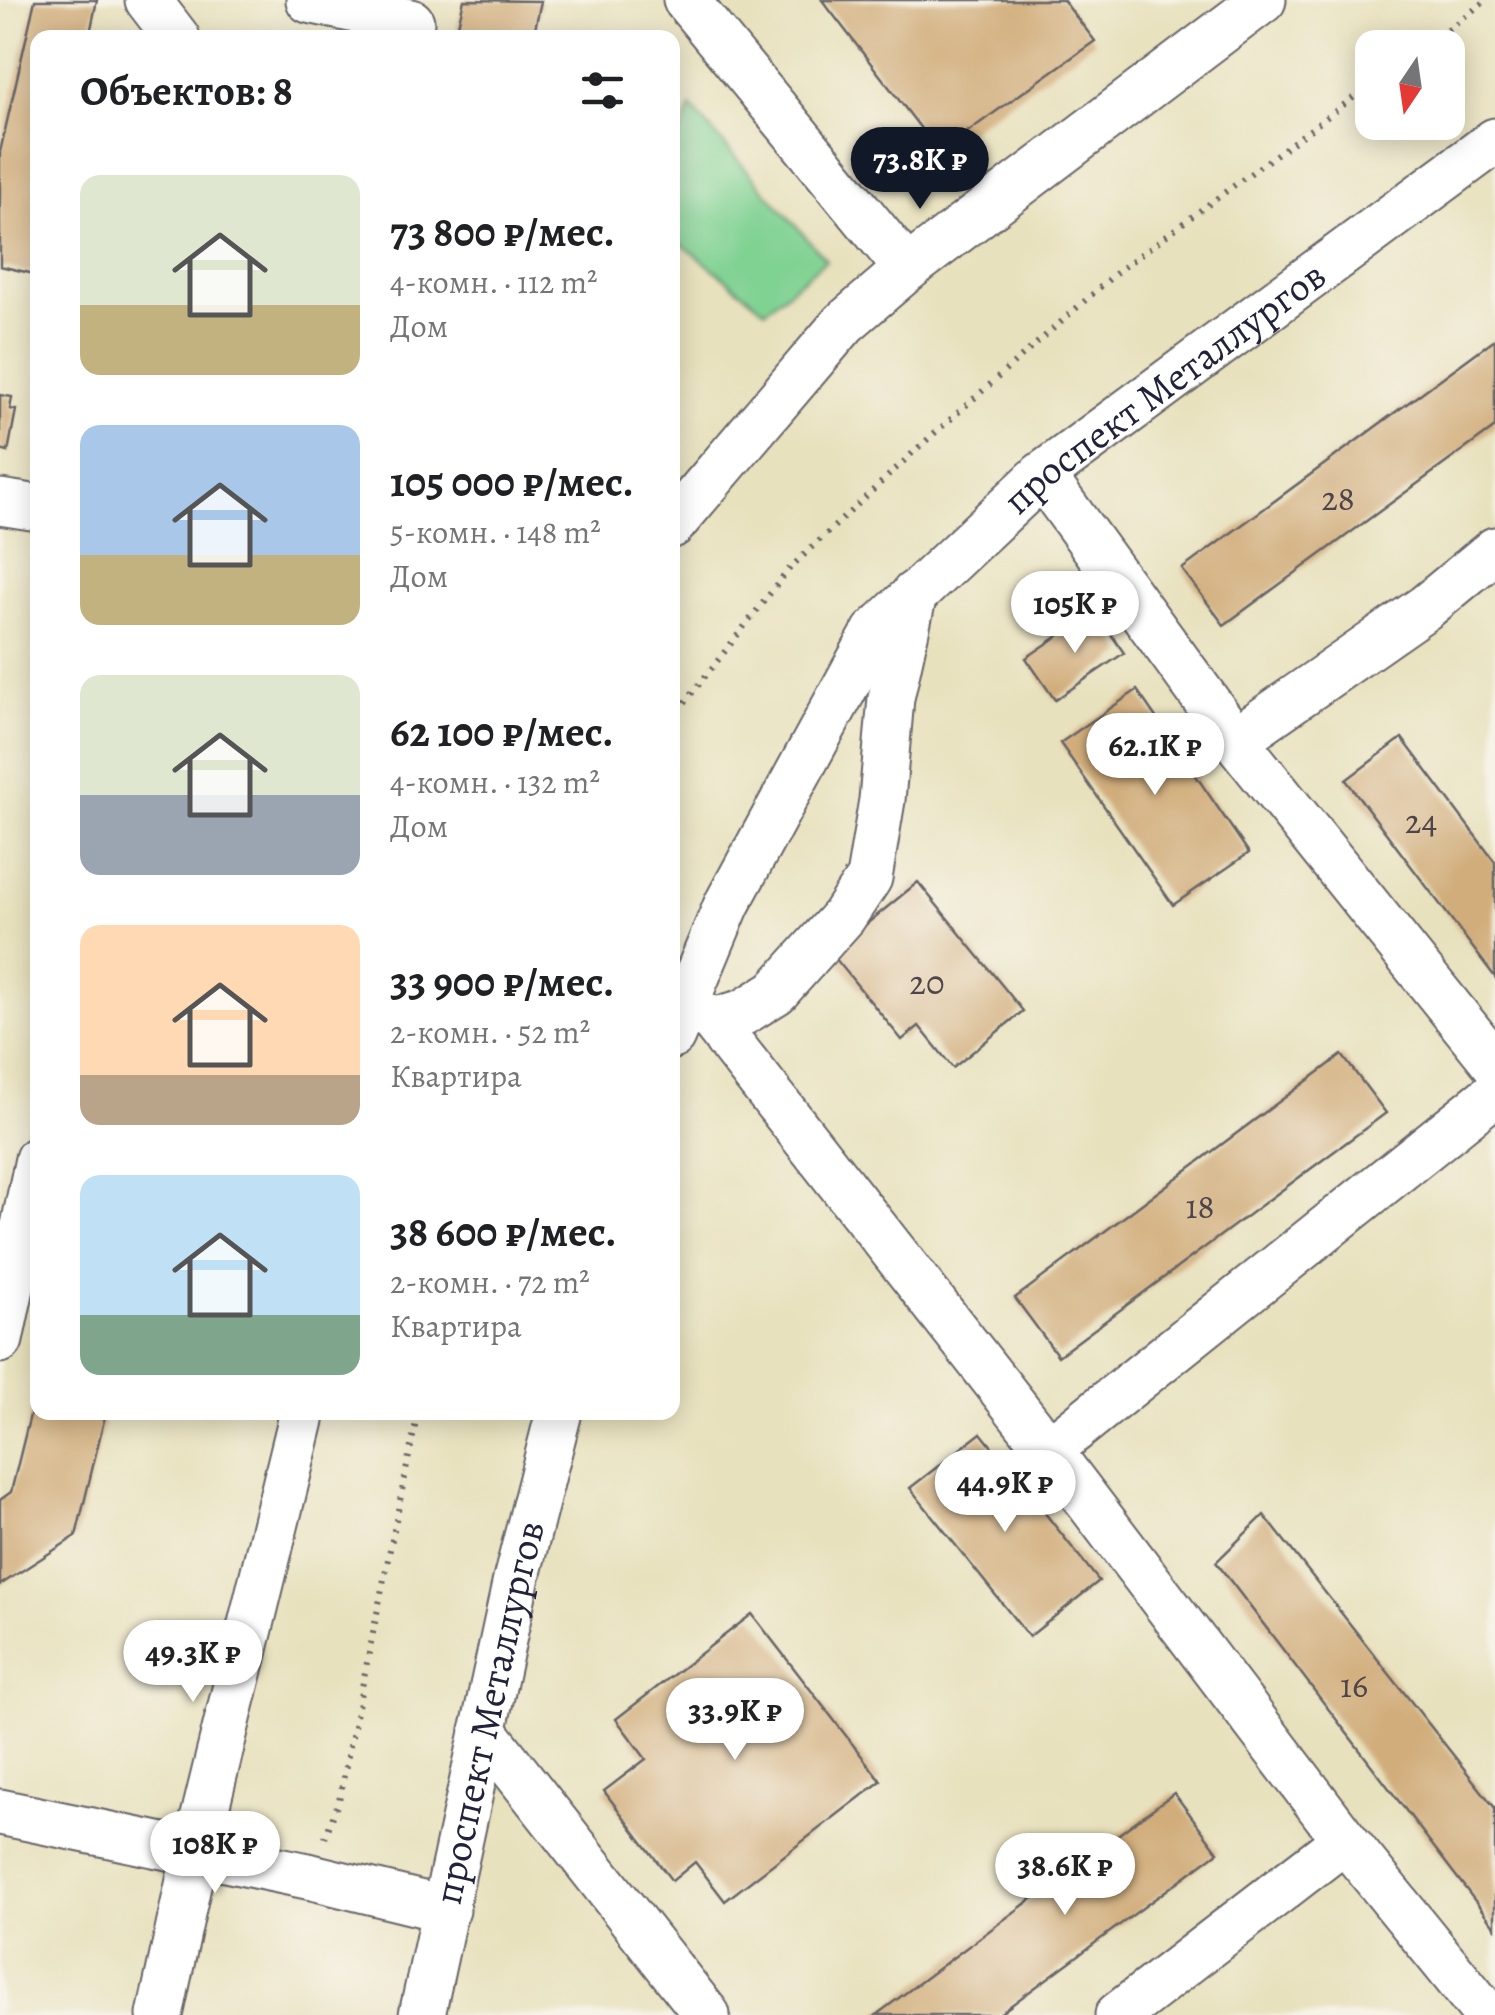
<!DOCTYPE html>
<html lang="ru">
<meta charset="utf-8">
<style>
body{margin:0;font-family:Alegreya,serif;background:#f6f6f6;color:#202124;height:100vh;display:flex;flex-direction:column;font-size:38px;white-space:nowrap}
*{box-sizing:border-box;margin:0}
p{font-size:32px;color:#757577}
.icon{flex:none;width:55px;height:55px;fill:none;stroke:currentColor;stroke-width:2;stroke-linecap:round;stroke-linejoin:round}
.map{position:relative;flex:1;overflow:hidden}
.drawer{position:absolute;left:30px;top:30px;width:650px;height:1390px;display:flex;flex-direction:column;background:#fff;border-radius:20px;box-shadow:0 5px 25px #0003}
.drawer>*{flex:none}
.needle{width:65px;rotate:193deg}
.tools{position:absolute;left:1355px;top:30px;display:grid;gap:20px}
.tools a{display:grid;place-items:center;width:110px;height:110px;border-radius:20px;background:#fff;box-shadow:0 5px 25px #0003;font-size:50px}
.price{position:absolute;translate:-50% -85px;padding:0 22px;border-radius:35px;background:#fff;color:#222;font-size:32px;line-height:65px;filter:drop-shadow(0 2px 5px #0008)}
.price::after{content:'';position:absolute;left:50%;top:60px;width:30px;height:22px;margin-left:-15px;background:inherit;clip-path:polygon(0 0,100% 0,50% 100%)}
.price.active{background:#111827;color:#fff}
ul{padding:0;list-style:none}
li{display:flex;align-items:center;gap:30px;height:250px;padding:0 50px}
li span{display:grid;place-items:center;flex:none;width:280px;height:200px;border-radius:20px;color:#555}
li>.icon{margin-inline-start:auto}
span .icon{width:120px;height:120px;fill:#fffc;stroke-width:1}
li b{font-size:42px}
h2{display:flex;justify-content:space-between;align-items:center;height:120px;padding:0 50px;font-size:42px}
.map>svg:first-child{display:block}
</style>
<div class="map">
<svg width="1495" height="2015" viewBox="0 0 1495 2015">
<rect width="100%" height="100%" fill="#f7f3e8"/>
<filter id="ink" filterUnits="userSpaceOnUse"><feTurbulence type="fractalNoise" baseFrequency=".01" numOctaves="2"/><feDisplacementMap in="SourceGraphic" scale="20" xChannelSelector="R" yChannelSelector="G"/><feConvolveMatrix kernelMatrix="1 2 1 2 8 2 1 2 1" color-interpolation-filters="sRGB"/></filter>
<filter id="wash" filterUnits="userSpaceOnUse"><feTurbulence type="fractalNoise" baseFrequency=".0048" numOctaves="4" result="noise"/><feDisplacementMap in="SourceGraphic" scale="40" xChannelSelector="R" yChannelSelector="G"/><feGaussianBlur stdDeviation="2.25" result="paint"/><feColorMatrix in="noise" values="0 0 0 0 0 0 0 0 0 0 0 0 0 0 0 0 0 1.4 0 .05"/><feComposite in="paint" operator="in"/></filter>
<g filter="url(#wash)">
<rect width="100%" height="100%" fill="#e8e1bd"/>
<polygon fill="#80d293" stroke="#517a67" stroke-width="2.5" points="691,107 826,260 765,310 673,237 673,151"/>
<g id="blocks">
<g fill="#d1ad7c">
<polygon points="35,0 97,0 89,38 38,38 38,260 34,274 0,266 0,152"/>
<polygon points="464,0 541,1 533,38 455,38"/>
<polygon points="822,0 1063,0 1095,41 939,152"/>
<polygon points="1495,339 1495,427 1224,625 1182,569"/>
<polygon points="0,395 12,397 10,409 16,410 8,452 0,450"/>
<polygon points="1095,611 1124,653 1055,700 1026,658"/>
<polygon points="1137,690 1249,853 1173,905 1060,743"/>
<polygon points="1402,738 1495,862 1495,977 1346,780"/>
<polygon points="918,882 1023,1011 953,1068 919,1026 902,1040 831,953"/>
<polygon points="1342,1055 1386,1113 1058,1356 1015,1298"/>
<polygon points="36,1391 38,1412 106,1412 76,1536 0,1585 0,1500 11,1492"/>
<polygon points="981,1433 1099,1581 1029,1637 910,1488"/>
<polygon points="1264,1515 1495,1808 1495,1927 1216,1562"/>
<polygon points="752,1614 881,1781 725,1901 695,1862 672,1881 604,1791 646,1759 616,1719"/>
<polygon points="1174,1793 1218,1852 998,2015 876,2015"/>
</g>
</g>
</g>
<g filter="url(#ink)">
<use href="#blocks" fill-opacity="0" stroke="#676568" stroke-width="2.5"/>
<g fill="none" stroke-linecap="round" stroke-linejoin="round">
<g stroke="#676568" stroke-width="49">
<g id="minor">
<polyline points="148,0 177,38"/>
<polyline points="309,0 411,22 408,38"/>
<polyline points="686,0 907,269"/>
<polyline points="1042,475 1235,740 1495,1064"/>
<polyline points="0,502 38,508"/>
<polyline points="672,525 844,323 907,269 1263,0"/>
<polyline points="1235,740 1426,607 1495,550"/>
<polyline points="684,1002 713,1021 1049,1450 1345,1840 1118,2015"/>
<polyline points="713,1021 744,1012 776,992 843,917 869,878 882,800 891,698 914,594"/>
<path id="s1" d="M672,1036l55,-132 148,-272 167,-157 453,-334"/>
<polyline points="0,1340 38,1159"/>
<polyline points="1049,1450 1495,1093"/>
<polyline points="483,1730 707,2015"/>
<polyline points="0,1812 312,1877 447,1910"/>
<polyline points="1345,1840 1487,2015"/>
<polyline points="160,2015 195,1853 303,1412"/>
<path id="s2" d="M422,2015l94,-435 43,-168"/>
</g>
</g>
<g stroke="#676568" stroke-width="6" stroke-dasharray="2.5 8" stroke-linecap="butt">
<polyline points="1422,48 1487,0"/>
<polyline points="672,719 790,568 919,447 1122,268 1372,84"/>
<polyline points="325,1838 339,1800 418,1412"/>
</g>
<use href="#minor" stroke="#fff" stroke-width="45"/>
</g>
</g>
<g text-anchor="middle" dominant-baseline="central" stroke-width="9" stroke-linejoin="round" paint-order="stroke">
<g font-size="35" fill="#4e454b">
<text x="1338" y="498">28</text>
<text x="1421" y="821">24</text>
<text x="927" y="982">20</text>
<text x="1200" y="1206">18</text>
<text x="1354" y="1685">16</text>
</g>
<g font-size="40" fill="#22223b" stroke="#f7f3e8">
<text stroke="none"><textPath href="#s1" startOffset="832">проспект Металлургов</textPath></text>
<text stroke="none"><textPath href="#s2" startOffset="310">проспект Металлургов</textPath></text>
</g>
</g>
</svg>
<div class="tools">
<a><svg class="needle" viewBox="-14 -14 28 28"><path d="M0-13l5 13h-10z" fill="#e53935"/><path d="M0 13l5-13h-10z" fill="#757577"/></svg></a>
</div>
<b class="price active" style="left:920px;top:212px">73.8K ₽</b>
<b class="price" style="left:1075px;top:656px">105K ₽</b>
<b class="price" style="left:1155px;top:798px">62.1K ₽</b>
<b class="price" style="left:1005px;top:1535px">44.9K ₽</b>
<b class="price" style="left:193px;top:1705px">49.3K ₽</b>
<b class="price" style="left:735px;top:1763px">33.9K ₽</b>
<b class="price" style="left:215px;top:1896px">108K ₽</b>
<b class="price" style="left:1065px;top:1918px">38.6K ₽</b>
<section class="drawer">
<h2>Объектов: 8<svg class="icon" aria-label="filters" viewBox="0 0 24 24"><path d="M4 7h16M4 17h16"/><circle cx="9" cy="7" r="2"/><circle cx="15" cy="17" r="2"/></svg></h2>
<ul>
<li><span style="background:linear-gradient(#dfe7d0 65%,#c2b280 0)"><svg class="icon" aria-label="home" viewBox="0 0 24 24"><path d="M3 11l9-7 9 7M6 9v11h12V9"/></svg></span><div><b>73 800 ₽/мес.</b><p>4-комн. · 112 m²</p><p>Дом</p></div></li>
<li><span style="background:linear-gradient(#a9c7e8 65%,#c2b280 0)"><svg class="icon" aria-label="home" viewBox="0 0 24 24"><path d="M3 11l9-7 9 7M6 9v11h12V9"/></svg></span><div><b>105 000 ₽/мес.</b><p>5-комн. · 148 m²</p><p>Дом</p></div></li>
<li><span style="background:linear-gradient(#dfe7d0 60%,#9aa5b1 0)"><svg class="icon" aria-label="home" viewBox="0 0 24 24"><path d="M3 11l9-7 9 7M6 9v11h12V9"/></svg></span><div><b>62 100 ₽/мес.</b><p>4-комн. · 132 m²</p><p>Дом</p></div></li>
<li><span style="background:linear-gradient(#ffd9b3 75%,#b9a48a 0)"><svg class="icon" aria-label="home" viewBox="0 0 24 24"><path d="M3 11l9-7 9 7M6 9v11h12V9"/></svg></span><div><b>33 900 ₽/мес.</b><p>2-комн. · 52 m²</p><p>Квартира</p></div></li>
<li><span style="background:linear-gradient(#bfe0f5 70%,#7fa58c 0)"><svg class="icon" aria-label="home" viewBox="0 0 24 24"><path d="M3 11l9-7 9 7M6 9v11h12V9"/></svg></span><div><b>38 600 ₽/мес.</b><p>2-комн. · 72 m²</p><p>Квартира</p></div></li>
</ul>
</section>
</div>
